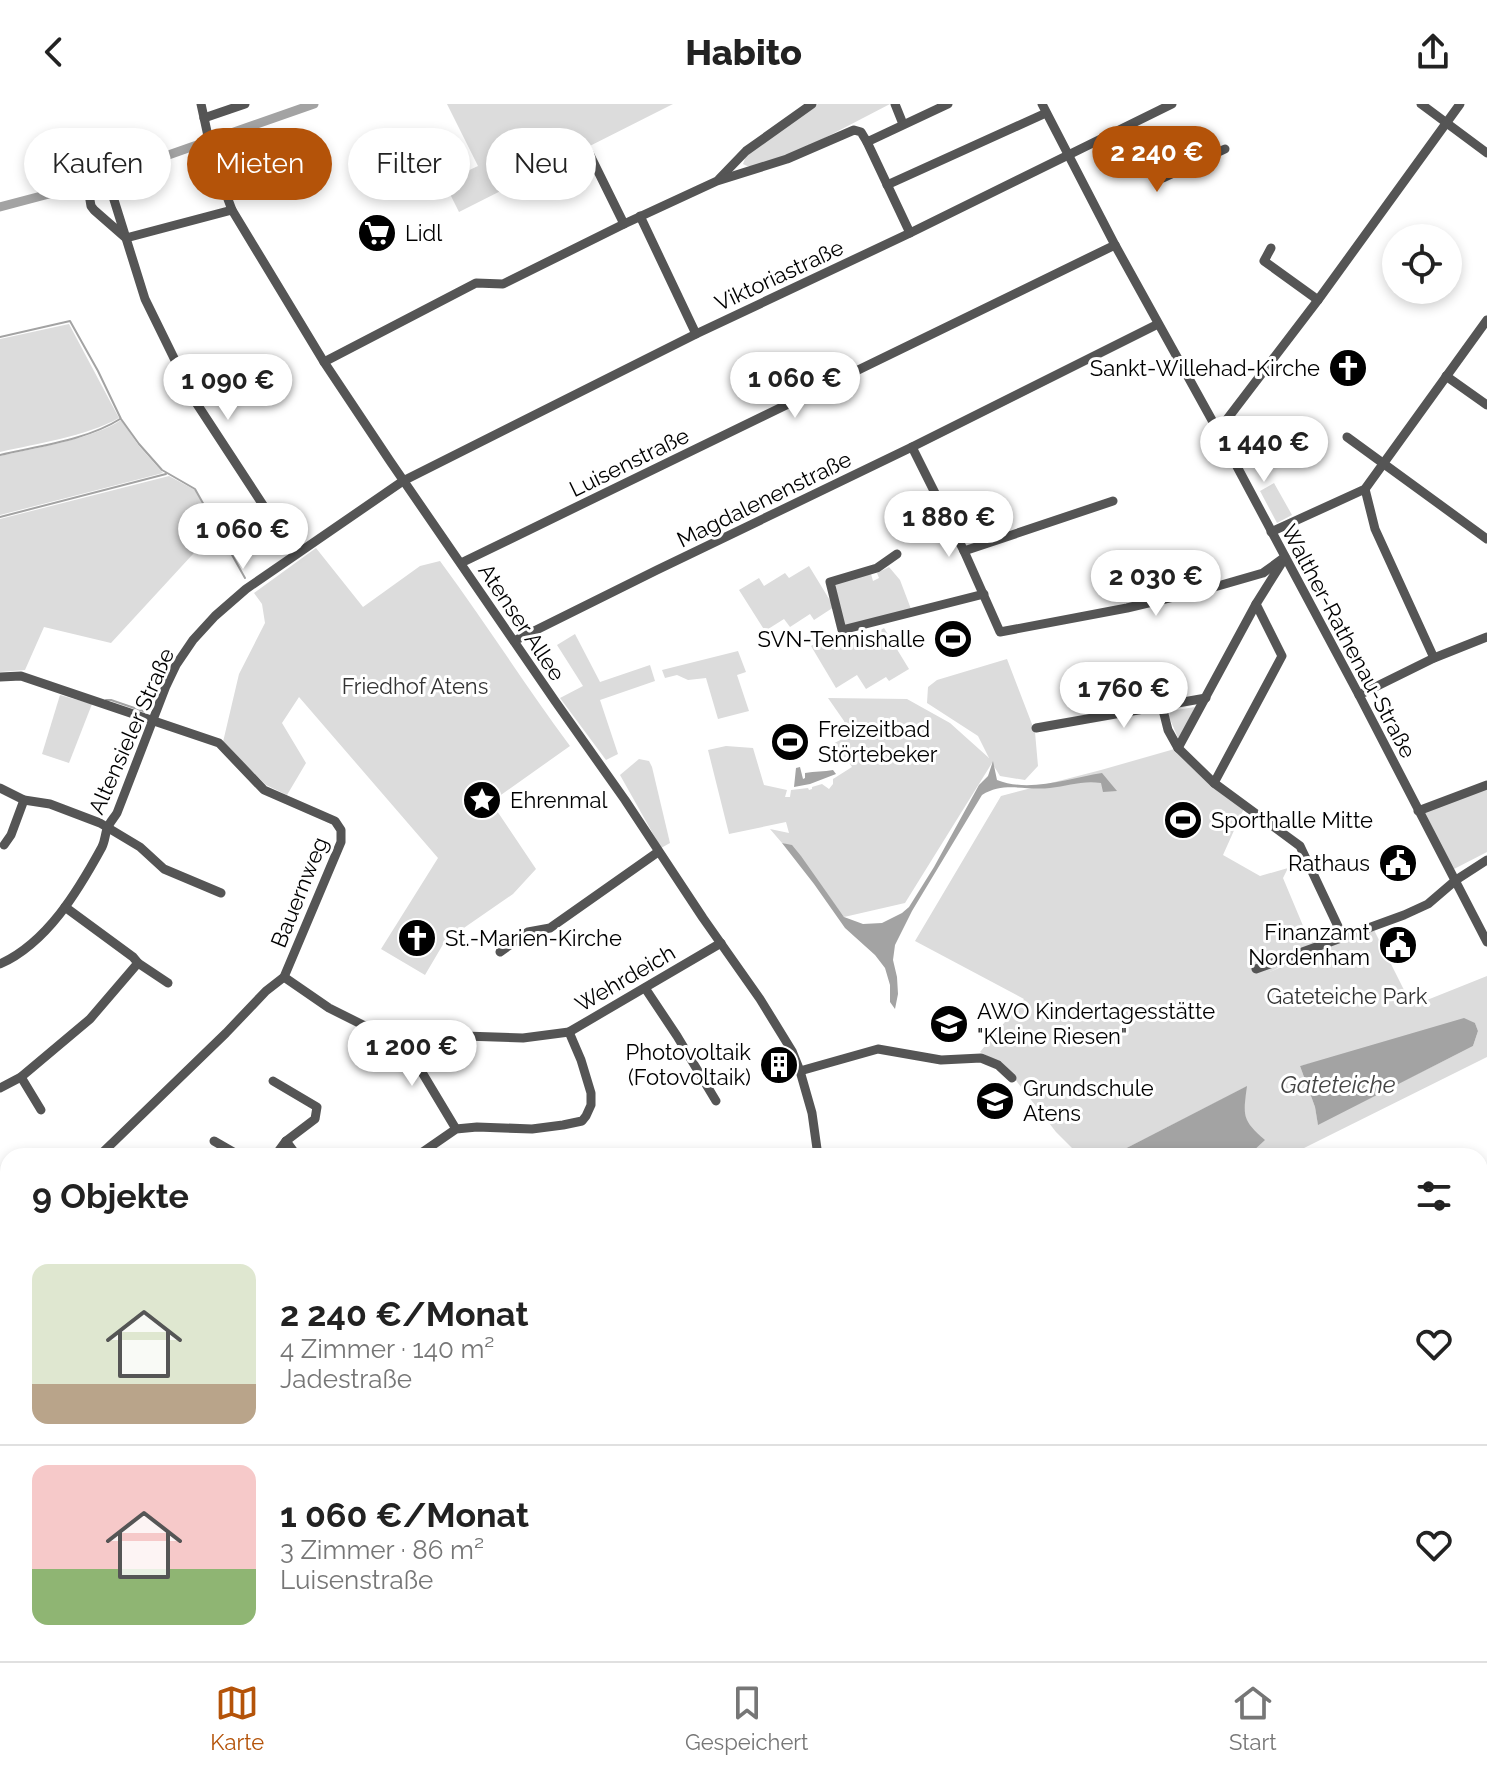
<!DOCTYPE html>
<html lang="de">
<meta charset="utf-8">
<style>
body{margin:0;font-family:Raleway,sans-serif;background:#f6f6f6;color:#222;height:100vh;display:flex;flex-direction:column;font-size:30px;white-space:nowrap}
*{box-sizing:border-box;margin:0}
p{font-size:26px;color:#767676}
.icon{flex:none;width:44px;height:44px;fill:none;stroke:currentColor;stroke-width:2;stroke-linecap:round;stroke-linejoin:round}
.map{position:relative;flex:1;overflow:hidden}
.side{position:absolute;left:0px;top:1044px;width:1488px;height:514px;display:flex;flex-direction:column;background:#fff;border-radius:24px 24px 0 0;box-shadow:0 4px 12px #0003}
.side>*{flex:none}
.top-card{position:absolute;left:24px;top:24px;width:800px;height:72px;display:flex;gap:16px}
.tools{position:absolute;left:1382px;top:120px;display:grid;gap:16px}
.tools a{display:grid;place-items:center;width:80px;height:80px;border-radius:50%;background:#fff;box-shadow:0 4px 12px #0003;font-size:40px}
.price{position:absolute;translate:-50% -68px;padding:0 18px;border-radius:28px;background:#fff;color:#222;font-size:26px;line-height:52px;filter:drop-shadow(0 2px 4px #0008)}
.price::after{content:'';position:absolute;left:50%;top:48px;width:24px;height:18px;margin-left:-12px;background:inherit;clip-path:polygon(0 0,100% 0,50% 100%)}
.price.selected{background:#b45309;color:#fff}
ul{padding:0;list-style:none}
li{display:flex;align-items:center;gap:24px;height:200px;padding:0 32px}
li+li{border-top:2px solid #e0e0e0}
li span{display:grid;place-items:center;flex:none;width:224px;height:160px;border-radius:16px;color:#555}
li>.icon{margin-inline-start:auto}
span .icon{width:96px;height:96px;fill:#fffc;stroke-width:1}
li b{font-size:34px}
h2{display:flex;justify-content:space-between;align-items:center;height:96px;padding:0 32px;font-size:34px}
.tag{padding:0 28px;border-radius:36px;background:#fff;box-shadow:0 4px 12px #0003;font-size:28px;line-height:72px}
.tag.selected{background:#b45309;color:#fff}
header{display:flex;justify-content:space-between;align-items:center;height:104px;padding:0 32px;background:#fff;font-size:36px;font-weight:800}
.menu{display:flex;justify-content:space-around;align-items:center;height:112px;border-top:2px solid #e0e0e0;background:#fff;font-size:22px;color:#767676}
.menu a{display:grid;justify-items:center;gap:4px}
.menu .selected{color:#b45309}
.map>svg:first-child{display:block}
</style>
<header><svg class="icon" aria-label="back" viewBox="0 0 24 24"><path d="M15 5l-7 7 7 7"/></svg>Habito<svg class="icon" aria-label="share" viewBox="0 0 24 24"><path d="M12 15V3M7 8l5-5 5 5M5 13v7h14v-7"/></svg></header>
<div class="map">
<svg width="1487" height="1557" viewBox="0 0 1487 1557">
<rect width="100%" height="100%" fill="#fff"/>
<g fill="#dcdcdc" fill-rule="evenodd">
<polygon points="447,0 673,0 459,108 444,78 478,62"/>
<polygon points="818,0 890,0 815,39 781,54 754,62 747,62 743,60 746,52"/>
<path d="M69,220l50,94c-35,19 -80,25 -119,34v-113z"/>
<path d="M121,316l18,26 24,27 -163,42v-59c34,-8 93,-17 121,-36z"/>
<polygon points="169,372 195,386 216,425 111,539 44,523 25,566 0,568 0,415"/>
<polygon points="1274,379 1292,411 1277,419 1260,387"/>
<path d="M316,444l47,59 57,-41 20,-5c45,61 85,124 130,185l-79,56 45,67 -23,25 -68,47 -20,34 -44,-26 57,-91 -139,-161 -17,26 24,40 -19,32 -21,-10 -43,-43 16,-68 26,-51 -3,-19 -8,-11z"/>
<polygon points="809,462 834,503 814,516 810,510 790,523 784,515 765,527 739,486 759,474 764,482 785,469 789,474"/>
<polygon points="889,463 900,476 911,505 843,523 831,480 871,470 873,477 879,474 877,469"/>
<polygon points="884,524 909,565 889,577 886,573 866,585 857,571 836,584 811,542 831,530 840,544 861,532 864,536"/>
<polygon points="575,530 600,578 650,561 655,577 600,596 618,650 606,656 560,594 583,582 557,541"/>
<polygon points="738,547 746,568 737,571 749,607 718,615 706,574 688,576 677,571 665,574 662,566"/>
<polygon points="1007,555 1035,628 1038,662 1025,676 1000,672 992,659 905,799 844,813 792,742 782,739 770,725 789,729 786,718 729,730 708,646 726,642 753,644 764,681 787,686 785,693 790,693 791,686 808,684 809,686 812,685 812,683 822,680 829,685 833,680 833,675 852,663 845,653 837,658 826,660 821,646 848,632 844,617 828,594 907,595 950,619 989,654 978,632 927,599 928,583 937,576"/>
<polygon points="60,591 92,600 69,659 42,650"/>
<polygon points="1195,603 1179,636 1169,613 1170,607"/>
<path d="M1178,644l67,58 -22,49 37,21 28,-8 -5,10 26,62 11,6 -50,26 102,-46 40,80 75,-30v81l-199,99h-50l14,-4 -8,-43 2,-22 -135,69h-41l2,-8 -16,-16 -52,-67 -24,-13 44,-53 -109,-58 86,-145 100,-26zM1475,919l3,8 -5,15 -155,78 -3,-17 -15,-41z"/>
<polygon points="639,655 649,657 652,663 670,739 661,744 620,671"/>
<polygon points="1487,682 1487,748 1454,765 1421,707"/>
<polygon points="0,1268 8,1287 8,1468 0,1466"/>
<polygon points="1487,1324 1487,1557 1268,1557 1264,1550 1480,1550 1480,1325"/>
<polygon points="0,1499 8,1502 8,1550 80,1550 77,1557 0,1557"/>
<polygon points="1032,1550 1092,1550 1048,1557 1017,1557 1029,1553"/>
</g>
<g fill="#a3a3a3">
<path d="M993,657l4,19c33,13 72,-2 105,-7l15,18 -14,1 -2,-9c-18,-3 -33,3 -51,5 -24,3 -46,-7 -68,7l-70,116 -17,34 -2,15 4,17 1,17 -3,15 -5,-7v-17l-5,-17 -10,-13 -30,-27 -31,-44 -32,-41 10,2 9,11 43,61 19,7 19,-1 20,-10 7,-6 25,-40 45,-82 9,-9z"/>
<path d="M800,663l3,12 2,-1v-5c10,-2 19,-1 28,-3l3,4 -26,10 -16,3 2,-19z"/>
<polygon points="1464,914 1475,919 1478,927 1473,942 1318,1021 1315,1003 1300,962"/>
<path d="M1247,982c-4,30 -5,34 18,54l-13,12 -14,4h-127z"/>
<polygon points="206,1550 250,1550 271,1557 229,1557"/>
</g>
<g fill="none" stroke-linecap="round" stroke-linejoin="round">
<g stroke="#a3a3a3" stroke-width="2">
<polyline points="0,233 70,217 98,267 121,315 139,340 162,366 195,385 245,474"/>
<path d="M0,351c38,-9 87,-15 120,-36"/>
<polyline points="0,413 166,370"/>
<polyline points="106,596 111,596 146,608"/>
<polyline points="0,1497 8,1499"/>
<polyline points="167,1557 176,1552 190,1557"/>
<polyline points="294,1557 296,1550"/>
<polyline points="496,1557 500,1550"/>
<polyline points="978,1557 979,1550"/>
</g>
<g stroke="#a3a3a3" stroke-width="9">
<polyline points="0,103 83,81 314,0"/>
<polyline points="0,1466 8,1468"/>
<polyline points="0,1474 8,1477"/>
<polyline points="0,1484 8,1486"/>
</g>
<g stroke="#555" stroke-width="9">
<polyline points="201,0 213,55 232,106 324,258 390,357 555,597 625,696 703,814 760,895 792,947 800,967 812,1009 818,1052"/>
<polyline points="895,0 903,20"/>
<polyline points="1042,0 1115,141 1218,327 1359,591 1487,838"/>
<polyline points="1421,0 1487,49"/>
<polyline points="204,14 245,0"/>
<polyline points="1114,29 1134,63 1163,74 1225,45"/>
<polyline points="867,38 910,129"/>
<polyline points="588,47 624,120"/>
<polyline points="719,75 746,47 812,0"/>
<polyline points="887,81 1046,9"/>
<polyline points="640,112 696,230"/>
<polyline points="126,134 94,106 91,102 89,90 110,83 145,195 195,297 295,450"/>
<polyline points="126,134 232,106"/>
<polyline points="1271,144 1264,157 1318,196"/>
<polyline points="324,258 476,179 503,180 624,120 717,77 787,55 854,26 861,28 867,38 948,0"/>
<polyline points="1446,272 1487,301"/>
<polyline points="1218,327 1318,196 1460,0"/>
<polyline points="1347,333 1487,435"/>
<polyline points="912,343 964,447 1000,528 1127,504 1211,484 1263,469 1285,453"/>
<polyline points="1365,385 1375,425 1434,554"/>
<polyline points="1271,428 1365,385 1487,216"/>
<polyline points="964,447 1113,397"/>
<polyline points="897,450 877,464 830,478 842,526 984,490"/>
<polyline points="461,459 1115,141"/>
<polyline points="514,537 657,466 912,343 1158,220"/>
<polyline points="0,573 21,572 219,639 264,686 335,717 341,726 341,738 284,873 266,887 226,929 99,1052"/>
<polyline points="1359,591 1434,554 1487,533"/>
<polyline points="1162,602 1168,626 1178,644 1214,679 1300,742 1343,833"/>
<polyline points="1036,624 1206,594"/>
<polyline points="1178,644 1256,500 1281,460"/>
<polyline points="1214,679 1282,552 1256,500"/>
<polyline points="0,684 24,696 50,700 100,719 140,743 164,765 221,789"/>
<polyline points="1418,707 1487,681"/>
<polyline points="4,741 11,731 24,696"/>
<polyline points="500,848 528,828 550,824 658,748"/>
<polyline points="138,859 168,879"/>
<path d="M0,860c47,-21 78,-73 102,-117 3,-6 3,-12 5,-18 2,-6 7,-11 10,-16l49,-127 10,-21 17,-25 22,-24 31,-27 157,-108 293,-147 214,-101 262,-129"/>
<polyline points="1256,865 1404,811 1428,800 1456,776 1487,756"/>
<polyline points="284,873 329,904 369,924 391,928 417,924 464,932 523,934 569,928 721,839"/>
<polyline points="645,884 677,932 716,997"/>
<polyline points="401,928 405,940 456,1025"/>
<polyline points="800,967 878,945 941,956 981,954 998,961 1012,974"/>
<polyline points="21,973 41,1006"/>
<polyline points="273,977 317,1003 315,1015 286,1037 275,1052"/>
<polyline points="0,984 21,973 90,915 138,859 133,853 65,803"/>
<polyline points="214,1037 240,1052"/>
<polyline points="286,1037 297,1052"/>
<polyline points="417,1052 456,1025 477,1023 532,1025 563,1021 582,1017 586,1012 591,1001 591,989 581,956 569,928"/>
<polyline points="1480,1077 1487,1074"/>
<polyline points="0,1126 8,1144"/>
<polyline points="1480,1259 1487,1258"/>
<polyline points="427,1550 431,1551 435,1550"/>
<polyline points="1006,1550 1008,1557"/>
<polyline points="1166,1550 1170,1557"/>
<polyline points="533,1555 534,1557"/>
<polyline points="158,1557 161,1550"/>
<polyline points="640,1557 641,1550"/>
<polyline points="745,1557 757,1550"/>
<polyline points="857,1557 858,1550"/>
</g>
</g>
<defs>
<g id="supermarket-disc" transform="scale(2)"><circle r="9.5" fill="#000" stroke="#fff"/><path d="M-6-5.5h2.5l.6 2H6L4.5 2H-2.5L-4.4-4H-6ZM-1.5 3.2a1.3 1.3 0 1 0 .1 0ZM3 3.2a1.3 1.3 0 1 0 .1 0Z" fill="#fff"/></g>
<g id="church-disc" transform="scale(2)"><circle r="9.5" fill="#000" stroke="#fff"/><path d="M-1.2-6h2.4v3.5h3.3v2.4h-3.3V6h-2.4V-.1h-3.3v-2.4h3.3Z" fill="#fff"/></g>
<g id="stadium-disc" transform="scale(2)"><circle r="9.5" fill="#000" stroke="#fff"/><path d="M0-5a6.5 5 0 1 0 0 10a6.5 5 0 1 0 0-10ZM-3.5-1.8h7v3.6h-7Z" fill="#fff"/></g>
<g id="sight-disc" transform="scale(2)"><circle r="9.5" fill="#000" stroke="#fff"/><path d="M0-6L1.8-2.2L6-1.7L2.9 1.2L3.7 5.4L0 3.3L-3.7 5.4L-2.9 1.2L-6-1.7L-1.8-2.2Z" fill="#fff"/></g>
<g id="civic-disc" transform="scale(2)"><circle r="9.5" fill="#000" stroke="#fff"/><path d="M-.6-6.5H3V-4.5H.6V-3L4-1V1h2V6H-6V1h2V-1L-.6-3ZM-1.2 2.5V6h2.4V2.5Z" fill="#fff"/></g>
<g id="school-disc" transform="scale(2)"><circle r="9.5" fill="#000" stroke="#fff"/><path d="M0-5L7-2L0 1L-7-2ZM-4 1L0 2.5L4 1V4Q0 6-4 4Z" fill="#fff"/></g>
<g id="building-disc" transform="scale(2)"><circle r="9.5" fill="#000" stroke="#fff"/><path d="M-4-6H4V6H1V3H-1V6H-4ZM-2.5-4.3h1.7v1.8h-1.7ZM.8-4.3h1.7v1.8H.8ZM-2.5-1h1.7V.8h-1.7ZM.8-1h1.7V.8H.8Z" fill="#fff"/></g>
</defs>
<g fill-rule="evenodd">
<use href="#supermarket-disc" x="377" y="129"/>
<use href="#church-disc" x="1348" y="264"/>
<use href="#stadium-disc" x="953" y="535"/>
<use href="#stadium-disc" x="790" y="638"/>
<use href="#sight-disc" x="482" y="696"/>
<use href="#stadium-disc" x="1183" y="716"/>
<use href="#civic-disc" x="1398" y="759"/>
<use href="#church-disc" x="417" y="834"/>
<use href="#civic-disc" x="1398" y="841"/>
<use href="#school-disc" x="949" y="920"/>
<use href="#building-disc" x="779" y="961"/>
<use href="#school-disc" x="995" y="997"/>
</g>
<g text-anchor="middle" dominant-baseline="central" stroke-width="6" stroke-linejoin="round" paint-order="stroke">
<g font-size="22" fill="#000" stroke="#fff" text-anchor="start">
<text x="405" y="129">Lidl</text>
<text x="1320" y="264" text-anchor="end">Sankt-Willehad-Kirche</text>
<text x="925" y="535" text-anchor="end">SVN-Tennishalle</text>
<text x="818" y="625">Freizeitbad<tspan x="818" dy="25">Störtebeker</tspan></text>
<text x="510" y="696">Ehrenmal</text>
<text x="1211" y="716">Sporthalle Mitte</text>
<text x="1370" y="759" text-anchor="end">Rathaus</text>
<text x="1370" y="828" text-anchor="end">Finanzamt<tspan x="1370" dy="25">Nordenham</tspan></text>
<text x="445" y="834">St.-Marien-Kirche</text>
<text x="977" y="907">AWO Kindertagesstätte<tspan x="977" dy="25">"Kleine Riesen"</tspan></text>
<text x="751" y="948" text-anchor="end">Photovoltaik<tspan x="751" dy="25">(Fotovoltaik)</tspan></text>
<text x="1023" y="984">Grundschule<tspan x="1023" dy="25">Atens</tspan></text>
</g>
<g font-size="22" fill="#000" stroke="#fff">
<text transform="translate(779 171) rotate(-25)">Viktoriastraße</text>
<text transform="translate(629 358) rotate(-26)">Luisenstraße</text>
<text transform="translate(764 395) rotate(-26)">Magdalenenstraße</text>
<text transform="translate(522 518) rotate(56)">Atenser Allee</text>
<text transform="translate(1349 537) rotate(62)">Walther-Rathenau-Straße</text>
<text transform="translate(131 627) rotate(-66)">Altensieler Straße</text>
<text transform="translate(299 788) rotate(-68)">Bauernweg</text>
<text transform="translate(625 874) rotate(-30)">Wehrdeich</text>
</g>
<g font-size="22" fill="#333" stroke="#fff">
<text x="415" y="582">Friedhof Atens</text>
<text x="1347" y="892">Gateteiche Park</text>
</g>
<g font-size="24" font-style="italic" fill="#444" stroke="#fff">
<text x="1338" y="980">Gateteiche</text>
</g>
</g>
</svg>
<div class="tools">
<a><svg class="icon" aria-label="locate" viewBox="0 0 24 24"><circle cx="12" cy="12" r="6"/><path d="M12 2v4M12 18v4M2 12h4M18 12h4"/></svg></a>
</div>
<b class="price selected" style="left:1157px;top:90px">2 240 €</b>
<b class="price" style="left:795px;top:316px">1 060 €</b>
<b class="price" style="left:228px;top:318px">1 090 €</b>
<b class="price" style="left:1264px;top:380px">1 440 €</b>
<b class="price" style="left:949px;top:455px">1 880 €</b>
<b class="price" style="left:243px;top:467px">1 060 €</b>
<b class="price" style="left:1156px;top:514px">2 030 €</b>
<b class="price" style="left:1124px;top:626px">1 760 €</b>
<b class="price" style="left:412px;top:984px">1 200 €</b>
<div class="top-card">
<a class="tag">Kaufen</a>
<a class="tag selected">Mieten</a>
<a class="tag">Filter</a>
<a class="tag">Neu</a>
</div>
<section class="side">
<h2>9 Objekte<svg class="icon" aria-label="filters" viewBox="0 0 24 24"><path d="M4 7h16M4 17h16"/><circle cx="9" cy="7" r="2"/><circle cx="15" cy="17" r="2"/></svg></h2>
<ul>
<li><span style="background:linear-gradient(#dfe7d0 75%,#b9a48a 0)"><svg class="icon" aria-label="home" viewBox="0 0 24 24"><path d="M3 11l9-7 9 7M6 9v11h12V9"/></svg></span><div><b>2 240 €/Monat</b><p>4 Zimmer · 140 m²</p><p>Jadestraße</p></div><svg class="icon" aria-label="heart" viewBox="0 0 24 24"><path d="M12 20l-8-8c-3-5 5-10 8-4 3-6 11-1 8 4z"/></svg></li>
<li><span style="background:linear-gradient(#f6c9c9 65%,#8fb573 0)"><svg class="icon" aria-label="home" viewBox="0 0 24 24"><path d="M3 11l9-7 9 7M6 9v11h12V9"/></svg></span><div><b>1 060 €/Monat</b><p>3 Zimmer · 86 m²</p><p>Luisenstraße</p></div><svg class="icon" aria-label="heart" viewBox="0 0 24 24"><path d="M12 20l-8-8c-3-5 5-10 8-4 3-6 11-1 8 4z"/></svg></li>
</ul>
</section>
</div>
<nav class="menu">
<a class="selected"><svg class="icon" aria-label="map" viewBox="0 0 24 24"><path d="M3 6l6-2 6 2 6-2v14l-6 2-6-2-6 2zM9 4v14M15 6v14"/></svg>Karte</a>
<a><svg class="icon" aria-label="saved" viewBox="0 0 24 24"><path d="M7 4h10v16l-5-4-5 4z"/></svg>Gespeichert</a>
<a><svg class="icon" aria-label="home" viewBox="0 0 24 24"><path d="M3 11l9-7 9 7M6 9v11h12V9"/></svg>Start</a>
</nav>
